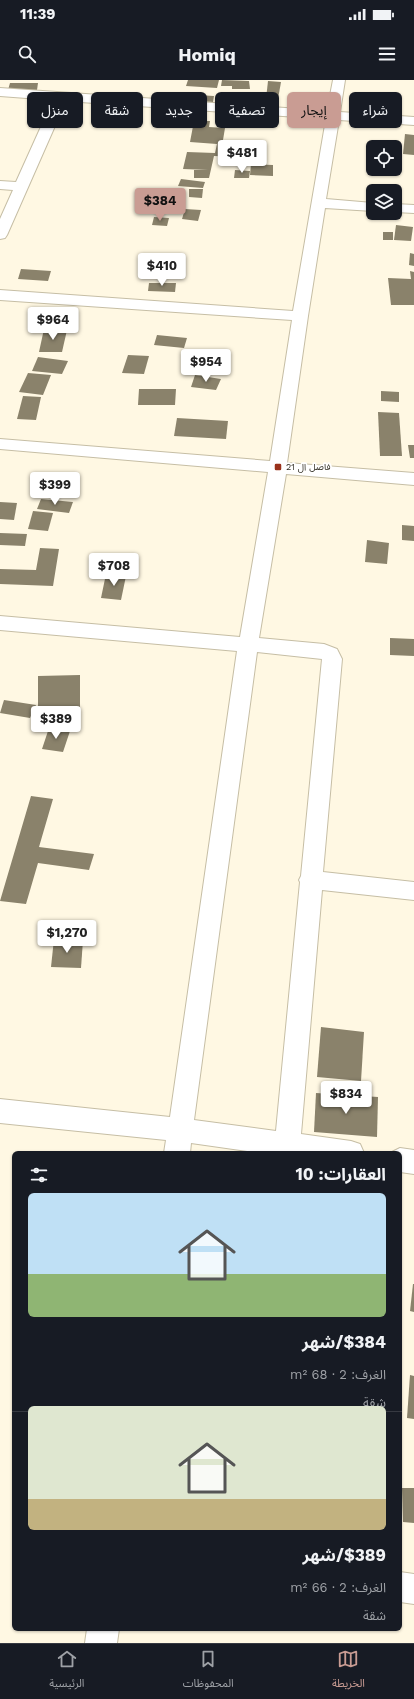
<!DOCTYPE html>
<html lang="ar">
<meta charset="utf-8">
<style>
body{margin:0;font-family:"Work Sans","Noto Sans Arabic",sans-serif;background:#20242c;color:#f1f3f6;direction:rtl;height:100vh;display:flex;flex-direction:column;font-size:15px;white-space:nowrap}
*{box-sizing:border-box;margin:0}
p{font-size:13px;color:#9ea1a6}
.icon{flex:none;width:22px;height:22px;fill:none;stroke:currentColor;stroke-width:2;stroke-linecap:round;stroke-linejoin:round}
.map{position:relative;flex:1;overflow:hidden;direction:ltr}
.sheet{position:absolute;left:12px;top:1071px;width:390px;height:480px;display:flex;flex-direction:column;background:#171b24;border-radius:6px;box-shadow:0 1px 3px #0004;direction:rtl}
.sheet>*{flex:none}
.banner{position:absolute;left:12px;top:12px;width:390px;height:36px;direction:rtl;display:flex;gap:8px}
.buttons{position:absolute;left:366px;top:60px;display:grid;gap:8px}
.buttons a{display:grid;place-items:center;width:36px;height:36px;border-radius:6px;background:#171b24;box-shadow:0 1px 3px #0004;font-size:20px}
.price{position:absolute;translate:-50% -34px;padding:0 9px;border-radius:4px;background:#fff;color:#222;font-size:13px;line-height:26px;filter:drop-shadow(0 1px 2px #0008)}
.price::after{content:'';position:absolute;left:50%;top:24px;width:12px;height:9px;margin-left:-6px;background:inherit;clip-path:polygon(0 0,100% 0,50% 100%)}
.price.selected{background:#c99c93;color:#111}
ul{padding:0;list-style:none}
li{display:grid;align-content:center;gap:8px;height:212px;padding:0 16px}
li+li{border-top:1px solid #363941}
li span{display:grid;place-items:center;height:124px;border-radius:6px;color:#555}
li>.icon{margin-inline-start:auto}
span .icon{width:72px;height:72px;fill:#fffc;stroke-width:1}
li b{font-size:17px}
h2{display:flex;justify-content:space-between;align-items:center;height:48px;padding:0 16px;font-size:17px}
.pill{padding:0 14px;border-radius:6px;background:#171b24;box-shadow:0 1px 3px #0004;font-size:14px;line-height:36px}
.pill.selected{background:#c99c93;color:#111}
.status{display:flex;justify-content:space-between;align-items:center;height:28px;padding:0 20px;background:#171b24;direction:ltr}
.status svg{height:11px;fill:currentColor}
header{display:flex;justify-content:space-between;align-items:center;height:52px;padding:0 16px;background:#171b24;font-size:18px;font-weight:700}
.tab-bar{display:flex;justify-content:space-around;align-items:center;height:56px;border-top:1px solid #363941;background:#171b24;font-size:11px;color:#9ea1a6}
.tab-bar a{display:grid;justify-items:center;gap:2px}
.tab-bar .selected{color:#c99c93}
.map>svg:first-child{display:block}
</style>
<div class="status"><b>11:39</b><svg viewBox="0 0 49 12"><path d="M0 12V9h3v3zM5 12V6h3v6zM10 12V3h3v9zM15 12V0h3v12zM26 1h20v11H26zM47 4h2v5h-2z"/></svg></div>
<header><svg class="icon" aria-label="menu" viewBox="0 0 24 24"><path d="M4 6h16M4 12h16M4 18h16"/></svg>Homiq<svg class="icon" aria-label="search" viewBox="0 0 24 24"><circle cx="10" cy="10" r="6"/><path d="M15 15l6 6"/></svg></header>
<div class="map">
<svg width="414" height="1563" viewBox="0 0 414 1563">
<rect width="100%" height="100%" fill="#fff8e3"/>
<g fill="#8a826b">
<polygon points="188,0 219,0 217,8 186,6"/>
<polygon points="222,0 249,1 250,9 232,9 232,6 221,6"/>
<polygon points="268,1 281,2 278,19 266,19"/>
<polygon points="10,3 38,3 37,10 8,10"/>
<polygon points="197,15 214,16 213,22 196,21"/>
<polygon points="229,15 240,16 239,25 226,25"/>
<polygon points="194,41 210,41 209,47 225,48 223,60 243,61 241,77 214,76 209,98 194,98 194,90 208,90 183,89 187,72 215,73 217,64 190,62"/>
<polygon points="405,54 414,55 414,75 403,74"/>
<polygon points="251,84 273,85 273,96 250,95"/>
<polygon points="235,90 250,91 249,98 234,98"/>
<polygon points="181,99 205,102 203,108 178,106"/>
<polygon points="189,109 203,109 202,118 189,117"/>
<polygon points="171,120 171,128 142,128 142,121"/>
<polygon points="185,129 201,130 198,141 182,139"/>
<polygon points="154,137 169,138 167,146 152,145"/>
<polygon points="396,145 413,147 411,161 394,160"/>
<rect x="383" y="152" width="10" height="8"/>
<polygon points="410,173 414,174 414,186 409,185"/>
<polygon points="21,189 51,191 48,201 18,199"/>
<polygon points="410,191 414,192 414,225 391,225 388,198 411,199"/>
<polygon points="149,203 176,203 175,212 148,211"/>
<polygon points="44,249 67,250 62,272 39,272"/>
<polygon points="157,255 187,258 184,268 154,265"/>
<polygon points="128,275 149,276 144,294 122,293"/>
<polygon points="38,277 68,281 62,294 32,291"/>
<polygon points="28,293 51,295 43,315 19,312"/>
<polygon points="195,295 221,299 216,310 191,307"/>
<polygon points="139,309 176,309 175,325 138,325"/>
<polygon points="381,311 399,312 399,322 381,321"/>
<polygon points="23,316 41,317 36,340 17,339"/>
<polygon points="378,332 399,333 402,376 380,376"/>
<polygon points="177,338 228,341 226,359 174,356"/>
<polygon points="408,365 414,365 414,378 410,378"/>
<polygon points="41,419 73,422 69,433 37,429"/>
<polygon points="0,422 17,423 14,440 0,439"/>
<polygon points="33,431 53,433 48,451 28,449"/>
<polygon points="402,445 414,446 414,461 402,460"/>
<polygon points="0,453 27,454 25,466 0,465"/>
<polygon points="367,460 389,463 387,484 365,482"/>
<polygon points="40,468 59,469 53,506 0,504 0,489 36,490"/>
<polygon points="106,494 126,496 121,520 101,518"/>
<polygon points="390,558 414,559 414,576 390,575"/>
<polygon points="80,595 80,628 38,629 38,596"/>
<polygon points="4,620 36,625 30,638 0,633"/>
<polygon points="49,648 70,651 63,672 42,669"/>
<polygon points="31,716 53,719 39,767 94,774 89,790 38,783 26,824 0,821"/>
<polygon points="54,859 83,860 81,888 51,887"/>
<polygon points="321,947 364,952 361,1001 317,997"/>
<polygon points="316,1013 378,1017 377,1057 314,1052"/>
<polygon points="413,1204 414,1204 414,1232 410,1231"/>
<polygon points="410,1295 414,1296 414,1339 407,1338"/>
<polygon points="402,1408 414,1408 414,1443 403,1442"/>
</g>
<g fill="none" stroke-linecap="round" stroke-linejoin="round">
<g stroke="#c6bea5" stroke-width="2">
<g id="minor">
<path d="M333,0h12l-5,32 74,5v8l-75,-5 -13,79 47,4v8l-48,-3 -17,108 -21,147 127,10v12l-128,-11 -27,164 65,6 13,5 5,10 -19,213 91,10v18l-92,-10 -21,244 50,7 9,3 4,9h-102l-71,-10 -1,10h-26l2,-13 -166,-17v-24l170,18 67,-466 -237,-21v-14l240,21 28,-165 -268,-23v-10l270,22 22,-141 -292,-20v-10l293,21 33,-192 -260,-18 -59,134 -2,3 -5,1v-20l13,-29 -13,-1v-8l16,1 37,-82 -53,-4v-8l327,23zM257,572l65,7 -21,217 -2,4 1,2 -24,249 -82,-11z"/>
<polygon points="395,124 414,125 414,133 395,132"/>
<polygon points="400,1068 414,1070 414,1094 400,1092 400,1073 390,1073"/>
<polygon points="400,1492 414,1494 414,1524 400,1522"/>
<polygon points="87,1549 119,1549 117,1563 85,1563"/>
</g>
</g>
<use href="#minor" fill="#fff" fill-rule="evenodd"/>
</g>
<rect fill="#99311b" stroke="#fff" stroke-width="1.5" x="274" y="383" width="8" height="8" rx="2"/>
<g text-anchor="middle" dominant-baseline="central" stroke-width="3.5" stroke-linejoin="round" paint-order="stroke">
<g font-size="9" fill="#302d23" stroke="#fff" text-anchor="start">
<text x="286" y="387">فاصل ال 21</text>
</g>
</g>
</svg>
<div class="buttons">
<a><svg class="icon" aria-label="locate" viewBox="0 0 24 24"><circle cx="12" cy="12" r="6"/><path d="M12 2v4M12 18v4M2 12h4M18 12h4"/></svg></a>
<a><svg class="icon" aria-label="layers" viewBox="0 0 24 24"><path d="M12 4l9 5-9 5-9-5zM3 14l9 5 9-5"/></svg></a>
</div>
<b class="price" style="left:242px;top:94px">$481</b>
<b class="price selected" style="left:160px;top:142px">$384</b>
<b class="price" style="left:162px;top:207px">$410</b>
<b class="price" style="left:53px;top:261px">$964</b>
<b class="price" style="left:206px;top:303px">$954</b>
<b class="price" style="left:55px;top:426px">$399</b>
<b class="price" style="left:114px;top:507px">$708</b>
<b class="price" style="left:56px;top:660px">$389</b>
<b class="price" style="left:67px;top:874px">$1,270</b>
<b class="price" style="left:346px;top:1035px">$834</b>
<div class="banner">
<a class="pill">شراء</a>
<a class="pill selected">إيجار</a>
<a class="pill">تصفية</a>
<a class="pill">جديد</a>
<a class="pill">شقة</a>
<a class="pill">منزل</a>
</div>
<section class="sheet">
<h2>العقارات: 10<svg class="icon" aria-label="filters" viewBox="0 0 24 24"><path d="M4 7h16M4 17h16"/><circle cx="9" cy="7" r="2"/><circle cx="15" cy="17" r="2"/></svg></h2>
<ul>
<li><span style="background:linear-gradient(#bfe0f5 65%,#8fb573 0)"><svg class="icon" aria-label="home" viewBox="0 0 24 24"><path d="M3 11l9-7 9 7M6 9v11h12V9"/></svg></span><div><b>$384/شهر</b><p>الغرف: 2 · 68 m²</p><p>شقة</p></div></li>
<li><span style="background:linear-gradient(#dfe7d0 75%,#c2b280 0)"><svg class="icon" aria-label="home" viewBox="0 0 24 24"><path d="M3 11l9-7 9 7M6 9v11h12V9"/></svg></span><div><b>$389/شهر</b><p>الغرف: 2 · 66 m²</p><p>شقة</p></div></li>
</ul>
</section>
</div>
<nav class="tab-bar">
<a class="selected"><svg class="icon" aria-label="map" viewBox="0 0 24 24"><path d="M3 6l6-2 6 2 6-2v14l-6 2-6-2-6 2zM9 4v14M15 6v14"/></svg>الخريطة</a>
<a><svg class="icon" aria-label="saved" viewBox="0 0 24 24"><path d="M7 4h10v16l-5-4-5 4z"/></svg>المحفوظات</a>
<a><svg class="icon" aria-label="home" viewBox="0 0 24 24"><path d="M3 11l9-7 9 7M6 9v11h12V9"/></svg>الرئيسية</a>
</nav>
